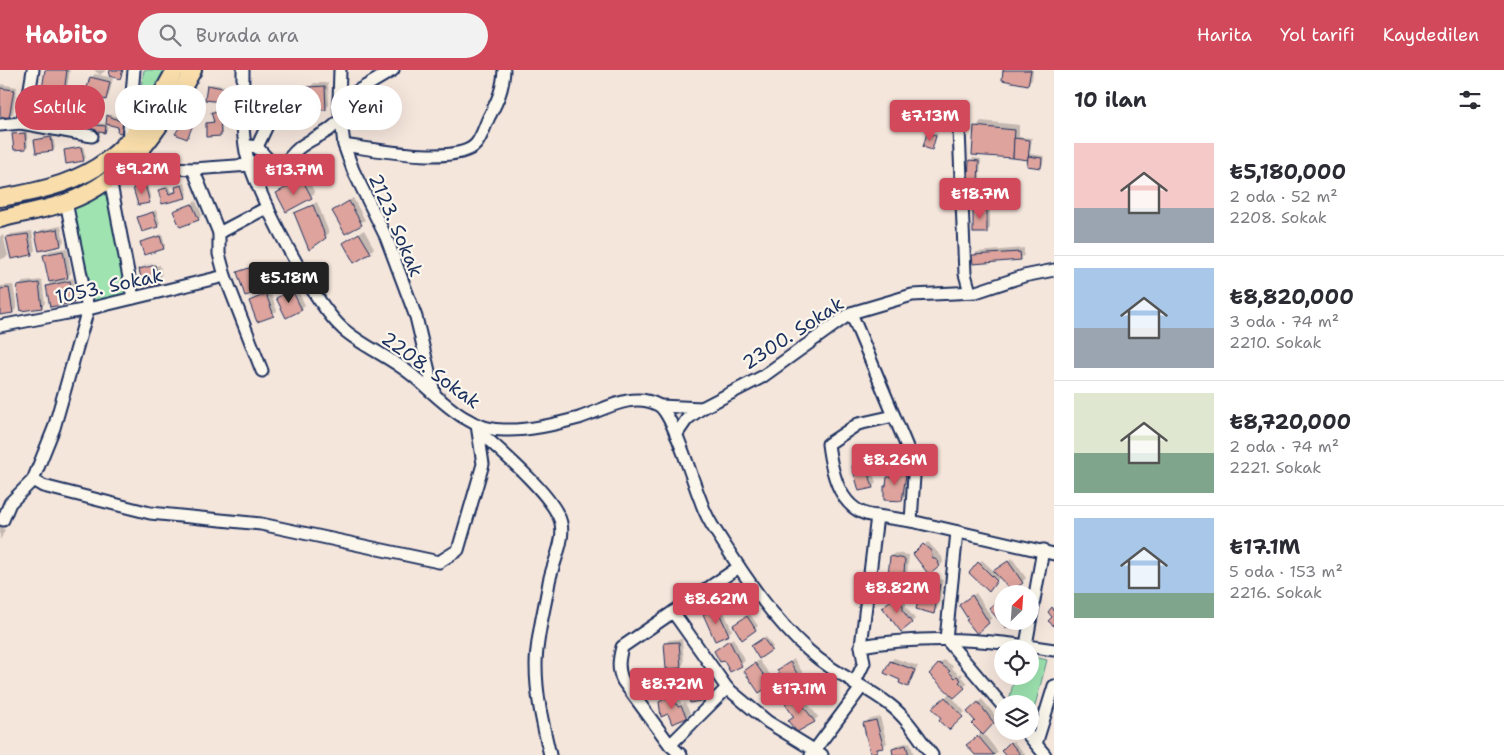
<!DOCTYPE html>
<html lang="tr">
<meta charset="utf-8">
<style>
body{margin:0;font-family:"Shantell Sans",sans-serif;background:#f2f2f3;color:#2b2b33;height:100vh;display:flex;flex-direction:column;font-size:19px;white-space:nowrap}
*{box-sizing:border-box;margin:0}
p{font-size:16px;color:#7c7c81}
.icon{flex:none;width:28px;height:28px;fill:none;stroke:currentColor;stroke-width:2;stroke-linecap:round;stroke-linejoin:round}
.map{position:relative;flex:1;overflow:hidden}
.details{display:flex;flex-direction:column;background:#fff;width:450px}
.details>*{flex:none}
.hud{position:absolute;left:15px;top:15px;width:475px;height:45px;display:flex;gap:10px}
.needle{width:32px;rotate:25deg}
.controls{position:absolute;left:994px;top:515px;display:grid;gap:10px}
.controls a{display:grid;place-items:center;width:45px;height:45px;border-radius:50%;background:#fff;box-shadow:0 5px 20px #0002;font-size:25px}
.price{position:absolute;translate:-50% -42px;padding:0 11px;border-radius:5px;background:#d1495b;color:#fff;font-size:16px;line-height:32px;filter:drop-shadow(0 1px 2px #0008)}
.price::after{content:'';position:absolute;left:50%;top:30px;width:15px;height:11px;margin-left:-8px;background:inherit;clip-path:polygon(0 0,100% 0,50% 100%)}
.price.active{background:#222;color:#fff}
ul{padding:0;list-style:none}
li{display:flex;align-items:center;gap:15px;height:125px;padding:0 20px}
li+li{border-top:1px solid #e1e1e2}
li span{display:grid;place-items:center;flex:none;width:140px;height:100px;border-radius:0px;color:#555}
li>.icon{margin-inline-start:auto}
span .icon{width:60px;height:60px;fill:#fffc;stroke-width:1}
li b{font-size:21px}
h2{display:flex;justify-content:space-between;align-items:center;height:60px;padding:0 20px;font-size:21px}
.chip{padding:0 18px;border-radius:22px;background:#fff;box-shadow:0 5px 20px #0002;font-size:18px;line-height:45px}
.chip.active{background:#d1495b;color:#fff}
header{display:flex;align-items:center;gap:30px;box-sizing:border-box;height:70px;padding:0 25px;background:#d1495b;color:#fff}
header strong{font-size:24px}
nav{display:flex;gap:28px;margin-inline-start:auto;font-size:18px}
.search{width:350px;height:45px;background:#f2f2f3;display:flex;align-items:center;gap:12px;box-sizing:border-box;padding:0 18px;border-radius:28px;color:#7c7c81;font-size:19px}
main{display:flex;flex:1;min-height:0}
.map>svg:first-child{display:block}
</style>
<header>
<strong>Habito</strong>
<div class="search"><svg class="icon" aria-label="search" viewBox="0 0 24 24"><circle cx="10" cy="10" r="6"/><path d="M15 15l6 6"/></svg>Burada ara</div>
<nav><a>Harita</a><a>Yol tarifi</a><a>Kaydedilen</a></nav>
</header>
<main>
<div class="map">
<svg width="1054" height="685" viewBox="0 0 1054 685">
<rect width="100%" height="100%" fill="#f5e6dc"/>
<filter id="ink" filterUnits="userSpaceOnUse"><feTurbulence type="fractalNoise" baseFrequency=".02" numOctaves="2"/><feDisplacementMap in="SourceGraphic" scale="10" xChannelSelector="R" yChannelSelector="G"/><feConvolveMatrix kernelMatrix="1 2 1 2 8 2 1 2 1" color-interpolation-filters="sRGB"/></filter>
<g filter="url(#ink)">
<g fill="#9ee3b0" stroke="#5c8987">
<polygon points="144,0 169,0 141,51 141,17"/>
<polygon points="110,109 133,228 88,239 66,132"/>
<polygon points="1030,586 1047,590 1033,643 1030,643 1030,634 1008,634 1015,606 1030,606"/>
</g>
<g fill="#0003">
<polygon points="47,0 70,0 67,18 64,21"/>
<polygon points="94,0 106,0 100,5"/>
<polygon points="1005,0 1033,0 1032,10 1028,13"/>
<polygon points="95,4 113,8 109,25 106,29 91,8"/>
<polygon points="314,13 328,13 329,35 325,39 310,17"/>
<polygon points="0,14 17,17 13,43 9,47 0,45"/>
<polygon points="211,14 225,16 221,31 208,16"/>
<polygon points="46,22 65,25 61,48 57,52 42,26"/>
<polygon points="73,30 90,34 86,54 82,57 69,34"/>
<polygon points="890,34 897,36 895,41 888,39"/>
<polygon points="194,38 200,40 187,68 192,40"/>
<polygon points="214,40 221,41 222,63 220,65 207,54 214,51 212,43"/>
<polygon points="955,40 971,43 970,49 968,51 952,43"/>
<polygon points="110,44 126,50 121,62 119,56 108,53 107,60 104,62 89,59 94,48 97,48 97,53 107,54"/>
<polygon points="981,51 1019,55 1019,67 1032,68 1030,84 1044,86 1043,94 1041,97 976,57"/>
<polygon points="27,61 28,76 26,78 14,65"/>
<polygon points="930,62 938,64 931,78 928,64"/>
<polygon points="53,66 55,78 53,80 36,70"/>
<polygon points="83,76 86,88 83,90 65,81"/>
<polygon points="973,88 981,89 980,108 977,110 971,91"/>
<polygon points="306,106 315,123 286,140 277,123"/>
<polygon points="185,113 188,124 185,127 163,133 160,121 162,118 169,116 171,122 177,120 178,115"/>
<polygon points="147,114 151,129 149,131 135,119"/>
<polygon points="353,128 365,150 346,163 333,141"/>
<polygon points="196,131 202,145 198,149 175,142"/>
<polygon points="317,132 329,163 325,167 296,143"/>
<polygon points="978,133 990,133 990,158 986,162 974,137"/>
<polygon points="156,140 160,153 157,156 138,148"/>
<polygon points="61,156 64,171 61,175 37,164 41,160"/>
<polygon points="364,160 374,178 370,182 344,173"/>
<polygon points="32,161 35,180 31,184 7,168 11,164"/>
<polygon points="162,164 165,176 163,178 142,172"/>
<polygon points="3,165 8,186 0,190 0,166"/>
<polygon points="67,178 71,203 65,210 73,208 77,228 74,231 47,216 54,210 45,185 49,181"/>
<polygon points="1024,178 1024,185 1020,189 973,186 977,182"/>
<polygon points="159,192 143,196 143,199 160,195 163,213 160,216 140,199 144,195"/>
<polygon points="280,192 289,205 287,207 267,202"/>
<polygon points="256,194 264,216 260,220 238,203"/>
<polygon points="42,210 45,233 42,237 19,216 23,212"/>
<polygon points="13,215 17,238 13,242 0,244 0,216"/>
<polygon points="296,217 305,235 301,239 277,228"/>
<polygon points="270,221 277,241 258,251 250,231"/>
<polygon points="869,389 876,413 872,417 854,397 857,393"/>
<polygon points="896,396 904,396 903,400 909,401 906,426 902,430 888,408"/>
<polygon points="0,457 5,460 0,470"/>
<polygon points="928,472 942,487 943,492 940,496 918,480"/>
<polygon points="895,483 909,485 906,512 902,515 886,506 889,503 891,487"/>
<polygon points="1012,488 1026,508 1022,512 1000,507 992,516 979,493 982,490 995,502"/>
<polygon points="929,506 943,510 937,539 933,542 918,538 926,510"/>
<polygon points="976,523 992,548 977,562 969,549 965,531"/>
<polygon points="898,525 906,531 906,537 915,549 912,552 888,534"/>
<polygon points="1002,528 1002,551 1007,557 991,539"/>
<polygon points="721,535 732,560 728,564 704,544"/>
<polygon points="750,544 758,556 743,568 736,553"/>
<polygon points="766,567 773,577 771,579 755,574"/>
<polygon points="733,568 745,591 730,600 720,577"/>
<polygon points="682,569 684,593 680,597 665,574 669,570"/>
<polygon points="894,588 918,596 908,616 891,591"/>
<polygon points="794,589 808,611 791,623 779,600"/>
<polygon points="759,590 774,610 770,614 749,598"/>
<polygon points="944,590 953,596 952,598 959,605 961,603 963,605 961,607 968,613 953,628 965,642 949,658 933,638 950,623 931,604"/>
<polygon points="701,599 708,625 704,629 686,606 690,602"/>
<polygon points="676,622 682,634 685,633 690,643 686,647 668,642 660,632"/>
<polygon points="800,623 818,647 814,651 795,646 790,630"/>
<polygon points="982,629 997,648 983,663 998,682 995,685 976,685 972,671 982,663 977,651 969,642"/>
<polygon points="880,647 887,673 877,681 865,654 868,650"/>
<polygon points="1013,671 1026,685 1007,685 1003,681"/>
<polygon points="910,672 914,685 895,685 893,679 897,675"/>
</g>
<g fill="#dda39c" stroke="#1b2f5e">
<polygon points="45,0 67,0 64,23 42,19"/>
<polygon points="110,0 123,0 120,9 109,6"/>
<polygon points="1003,0 1031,0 1028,15 1002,10"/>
<polygon points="90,7 110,12 106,30 85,25"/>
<polygon points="207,15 223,18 221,32 205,30"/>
<polygon points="325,16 326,40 309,40 308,17"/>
<polygon points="0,18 14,20 9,48 0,46"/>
<polygon points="41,25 62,28 58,53 35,49"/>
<polygon points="68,33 87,37 82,59 63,54"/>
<polygon points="191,40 198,43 187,69 175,64"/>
<polygon points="211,42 220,43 221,66 206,67 206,53 214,52"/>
<polygon points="951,42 969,45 968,52 950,49"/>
<polygon points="107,45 124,53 121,63 117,62 118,57 106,54"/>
<polygon points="90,49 96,50 95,55 106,56 105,63 88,60"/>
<polygon points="974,56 1015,60 1013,88 972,85"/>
<polygon points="25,63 26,79 14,80 12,64"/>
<polygon points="927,63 936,66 932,80 923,77"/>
<polygon points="51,67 53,81 36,83 34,70"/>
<polygon points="1014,68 1030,70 1028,90 1013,88"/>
<polygon points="81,77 84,91 66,94 64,80"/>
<polygon points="1028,86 1042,88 1041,98 1027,96"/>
<polygon points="969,90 979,91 978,112 968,111"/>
<polygon points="302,109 312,128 286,142 276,123"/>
<polygon points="145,115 150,133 138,135 133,118"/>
<polygon points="182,115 186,128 162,134 158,120 167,118 169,124 176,122 175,117"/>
<polygon points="349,131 362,155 345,164 332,141"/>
<polygon points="192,134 199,150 180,157 173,141"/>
<polygon points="313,135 326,168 309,180 294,143"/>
<rect x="973" y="137" width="14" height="26"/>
<polygon points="153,142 158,157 142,162 137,147"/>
<polygon points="58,159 61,176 39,181 35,163"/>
<polygon points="359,163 371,183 354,193 343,173"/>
<polygon points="28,164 32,185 11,189 6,167"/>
<polygon points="160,166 164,179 144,185 140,172"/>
<polygon points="63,181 68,208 49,212 43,185"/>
<polygon points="1020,182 1021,190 973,194 972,185"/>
<polygon points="277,194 288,208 274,219 263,204"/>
<polygon points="155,195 160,218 144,221 139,199"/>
<polygon points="252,197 261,221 245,226 237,202"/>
<polygon points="70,211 74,233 50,237 46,216"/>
<polygon points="39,213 42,238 21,241 17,216"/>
<polygon points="9,218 13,243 0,245 0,219"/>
<polygon points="292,220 302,240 286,248 276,228"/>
<polygon points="266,224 274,246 257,252 249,231"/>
<polygon points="866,392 873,418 859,421 852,396"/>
<polygon points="891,399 900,399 900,403 906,404 902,431 884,430 884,416 886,416 887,407 891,407"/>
<polygon points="923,474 931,481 932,487 939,492 938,493 940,496 929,505 913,484"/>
<polygon points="890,486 905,489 903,517 884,514 885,505 888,506"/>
<polygon points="1008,491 1023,513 1012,521 993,501"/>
<polygon points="978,492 997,511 989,522 969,503"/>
<polygon points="924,510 940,514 934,544 916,539"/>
<polygon points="972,525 989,553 977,564 966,550 968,549 959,535"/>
<polygon points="894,528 903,535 903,541 912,553 901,562 882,537"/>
<polygon points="1000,529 1002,533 1002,551 1014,551 1007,559 989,539"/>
<polygon points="1052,537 1054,540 1054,556 1048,551 1052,547 1048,542"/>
<polygon points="717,538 729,565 715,571 703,544"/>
<polygon points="747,546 756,560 742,570 733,555"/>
<polygon points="763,568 772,580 759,589 751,576"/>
<polygon points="729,570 742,596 730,602 724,591 720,592 714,581"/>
<polygon points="679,572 681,598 666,599 664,573"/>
<polygon points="890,591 915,600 908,617 899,613 900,610 884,603"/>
<polygon points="790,592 805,616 791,624 777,600"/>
<polygon points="755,593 771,615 759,623 744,601"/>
<polygon points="939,593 950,601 949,602 955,608 957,606 961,610 959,612 965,618 954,628 929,604"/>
<polygon points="698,602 705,630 690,633 684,606"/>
<polygon points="672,625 678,637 681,636 687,648 672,654 668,644 661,647 659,632"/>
<polygon points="796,626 815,652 797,662 788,651 794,647 785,634"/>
<polygon points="945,627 963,647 949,660 939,651 941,648 932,638"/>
<polygon points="978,632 994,653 983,665 972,654 975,651 967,642"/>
<polygon points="876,650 884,678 877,679 877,682 870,683 863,653"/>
<polygon points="978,666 994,685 975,685 966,675"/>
<polygon points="1010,672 1021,685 1005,685 1001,681"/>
<polygon points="906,675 909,685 893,685 892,679"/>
</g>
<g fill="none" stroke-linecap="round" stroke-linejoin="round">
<g stroke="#1b2f5e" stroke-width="15">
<g id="minor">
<path d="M243,0c0,28 -2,55 3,82 9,40 67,150 97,177 21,18 47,28 69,46 27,22 54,55 92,55 24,1 52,-6 75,-12 25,-8 53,-27 79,-13 15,8 34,75 42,94 4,12 10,24 17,34 26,41 55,85 91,117 26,24 55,34 82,55 17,13 29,33 42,50"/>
<polyline points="340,0 339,32 344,75 353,100 386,167 416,247 434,322"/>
<polyline points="339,32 393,0"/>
<polyline points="21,53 27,36 33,0"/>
<polyline points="0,55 21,53 92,66"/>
<polyline points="959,60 965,204 970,222"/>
<polyline points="128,72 134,0"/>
<path d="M344,75c27,4 113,21 132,-1 6,-7 9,-19 13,-27 9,-17 14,-28 15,-47"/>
<polyline points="250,76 257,77 273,43"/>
<path d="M257,77l17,19c16,-4 14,-9 25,-18 15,-12 31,-14 42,-30"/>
<polyline points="127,96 193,99 250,95"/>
<polyline points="193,99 219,163"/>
<polyline points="110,109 133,228"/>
<polyline points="66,132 88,239 54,358 33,410 43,416 150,443 261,454 439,492 458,480 483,394 477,355"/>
<polyline points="225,206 262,301"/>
<polyline points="851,243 907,377 914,406 911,451"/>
<polyline points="0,256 88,239 225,206 219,184 219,163 268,137"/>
<polyline points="660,336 702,338"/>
<path d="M478,356l4,8c22,20 63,55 76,81 11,20 -5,46 -9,67 -4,26 -13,56 -13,83 0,31 7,60 14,90"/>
<polyline points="676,365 687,349 702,338 762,307 851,243 912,225 976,222 1024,206 1054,200"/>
<path d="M877,446c-36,-2 -45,-41 -49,-72l30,-20 36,-8"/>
<polyline points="3,450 10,433 33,410"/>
<polyline points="957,462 946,569 1002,635"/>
<polyline points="673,542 727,618 768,652 822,685"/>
<polyline points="1026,575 1043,480"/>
<path d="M861,576c65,-11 128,-7 193,4"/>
<polyline points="854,614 864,593 861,576 877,446 911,451 1054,484"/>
<path d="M727,618l-57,57 -47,-64c-6,-12 -4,-22 -1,-34l117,-80"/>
<polyline points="1025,661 1045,685"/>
<polyline points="1036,674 1054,616"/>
<polyline points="670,675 681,685"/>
<polyline points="811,685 861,618"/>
</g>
</g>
<g stroke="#1b2f5e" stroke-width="20">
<g id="highway">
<path d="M0,128c98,-16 129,-42 175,-128"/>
<path d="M0,149c22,-6 46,-9 67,-17 63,-23 95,-76 126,-132"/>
</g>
</g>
<use href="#minor" stroke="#fbf7ec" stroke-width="11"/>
<use href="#highway" stroke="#f9deab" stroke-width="16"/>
</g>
</g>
<g text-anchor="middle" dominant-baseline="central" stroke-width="4.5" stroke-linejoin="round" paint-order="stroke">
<g font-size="19" fill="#1b2f5e" stroke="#fbf7ec">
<text transform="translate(396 155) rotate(67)">2123. Sokak</text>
<text transform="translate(109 216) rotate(-12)">1053. Sokak</text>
<text transform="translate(793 263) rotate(-33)">2300. Sokak</text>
<text transform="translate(431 300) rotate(36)">2208. Sokak</text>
</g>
</g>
</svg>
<div class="controls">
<a><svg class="needle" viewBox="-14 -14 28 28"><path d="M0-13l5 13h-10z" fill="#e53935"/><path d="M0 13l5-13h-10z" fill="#7c7c81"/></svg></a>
<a><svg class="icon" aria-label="locate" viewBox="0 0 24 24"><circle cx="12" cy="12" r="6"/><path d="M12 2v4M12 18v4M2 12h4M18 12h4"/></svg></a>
<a><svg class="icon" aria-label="layers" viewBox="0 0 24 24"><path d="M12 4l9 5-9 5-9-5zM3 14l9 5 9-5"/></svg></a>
</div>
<b class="price" style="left:930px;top:72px">₺7.13M</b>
<b class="price" style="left:142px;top:125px">₺9.2M</b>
<b class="price" style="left:294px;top:126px">₺13.7M</b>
<b class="price" style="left:980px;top:150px">₺18.7M</b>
<b class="price active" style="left:289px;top:234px">₺5.18M</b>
<b class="price" style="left:895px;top:416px">₺8.26M</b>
<b class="price" style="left:897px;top:544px">₺8.82M</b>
<b class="price" style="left:716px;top:555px">₺8.62M</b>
<b class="price" style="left:672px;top:640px">₺8.72M</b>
<b class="price" style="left:799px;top:645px">₺17.1M</b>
<div class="hud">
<a class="chip active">Satılık</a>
<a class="chip">Kiralık</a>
<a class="chip">Filtreler</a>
<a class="chip">Yeni</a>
</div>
</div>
<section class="details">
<h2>10 ilan<svg class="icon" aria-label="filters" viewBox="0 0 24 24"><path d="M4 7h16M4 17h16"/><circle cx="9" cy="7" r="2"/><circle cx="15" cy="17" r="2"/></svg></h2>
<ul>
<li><span style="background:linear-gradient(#f6c9c9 65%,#9aa5b1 0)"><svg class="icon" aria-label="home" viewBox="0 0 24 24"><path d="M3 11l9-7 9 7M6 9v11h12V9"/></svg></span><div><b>₺5,180,000</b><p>2 oda · 52 m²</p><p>2208. Sokak</p></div></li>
<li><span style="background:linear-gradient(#a9c7e8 60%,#9aa5b1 0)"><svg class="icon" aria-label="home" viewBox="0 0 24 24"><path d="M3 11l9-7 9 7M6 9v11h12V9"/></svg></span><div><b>₺8,820,000</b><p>3 oda · 74 m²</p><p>2210. Sokak</p></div></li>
<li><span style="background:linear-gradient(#dfe7d0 60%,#7fa58c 0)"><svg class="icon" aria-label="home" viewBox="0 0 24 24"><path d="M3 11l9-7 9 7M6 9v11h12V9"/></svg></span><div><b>₺8,720,000</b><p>2 oda · 74 m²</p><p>2221. Sokak</p></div></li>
<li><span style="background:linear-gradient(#a9c7e8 75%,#7fa58c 0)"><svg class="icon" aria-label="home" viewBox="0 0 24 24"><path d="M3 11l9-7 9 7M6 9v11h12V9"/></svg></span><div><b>₺17.1M</b><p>5 oda · 153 m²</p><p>2216. Sokak</p></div></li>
</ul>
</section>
</main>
